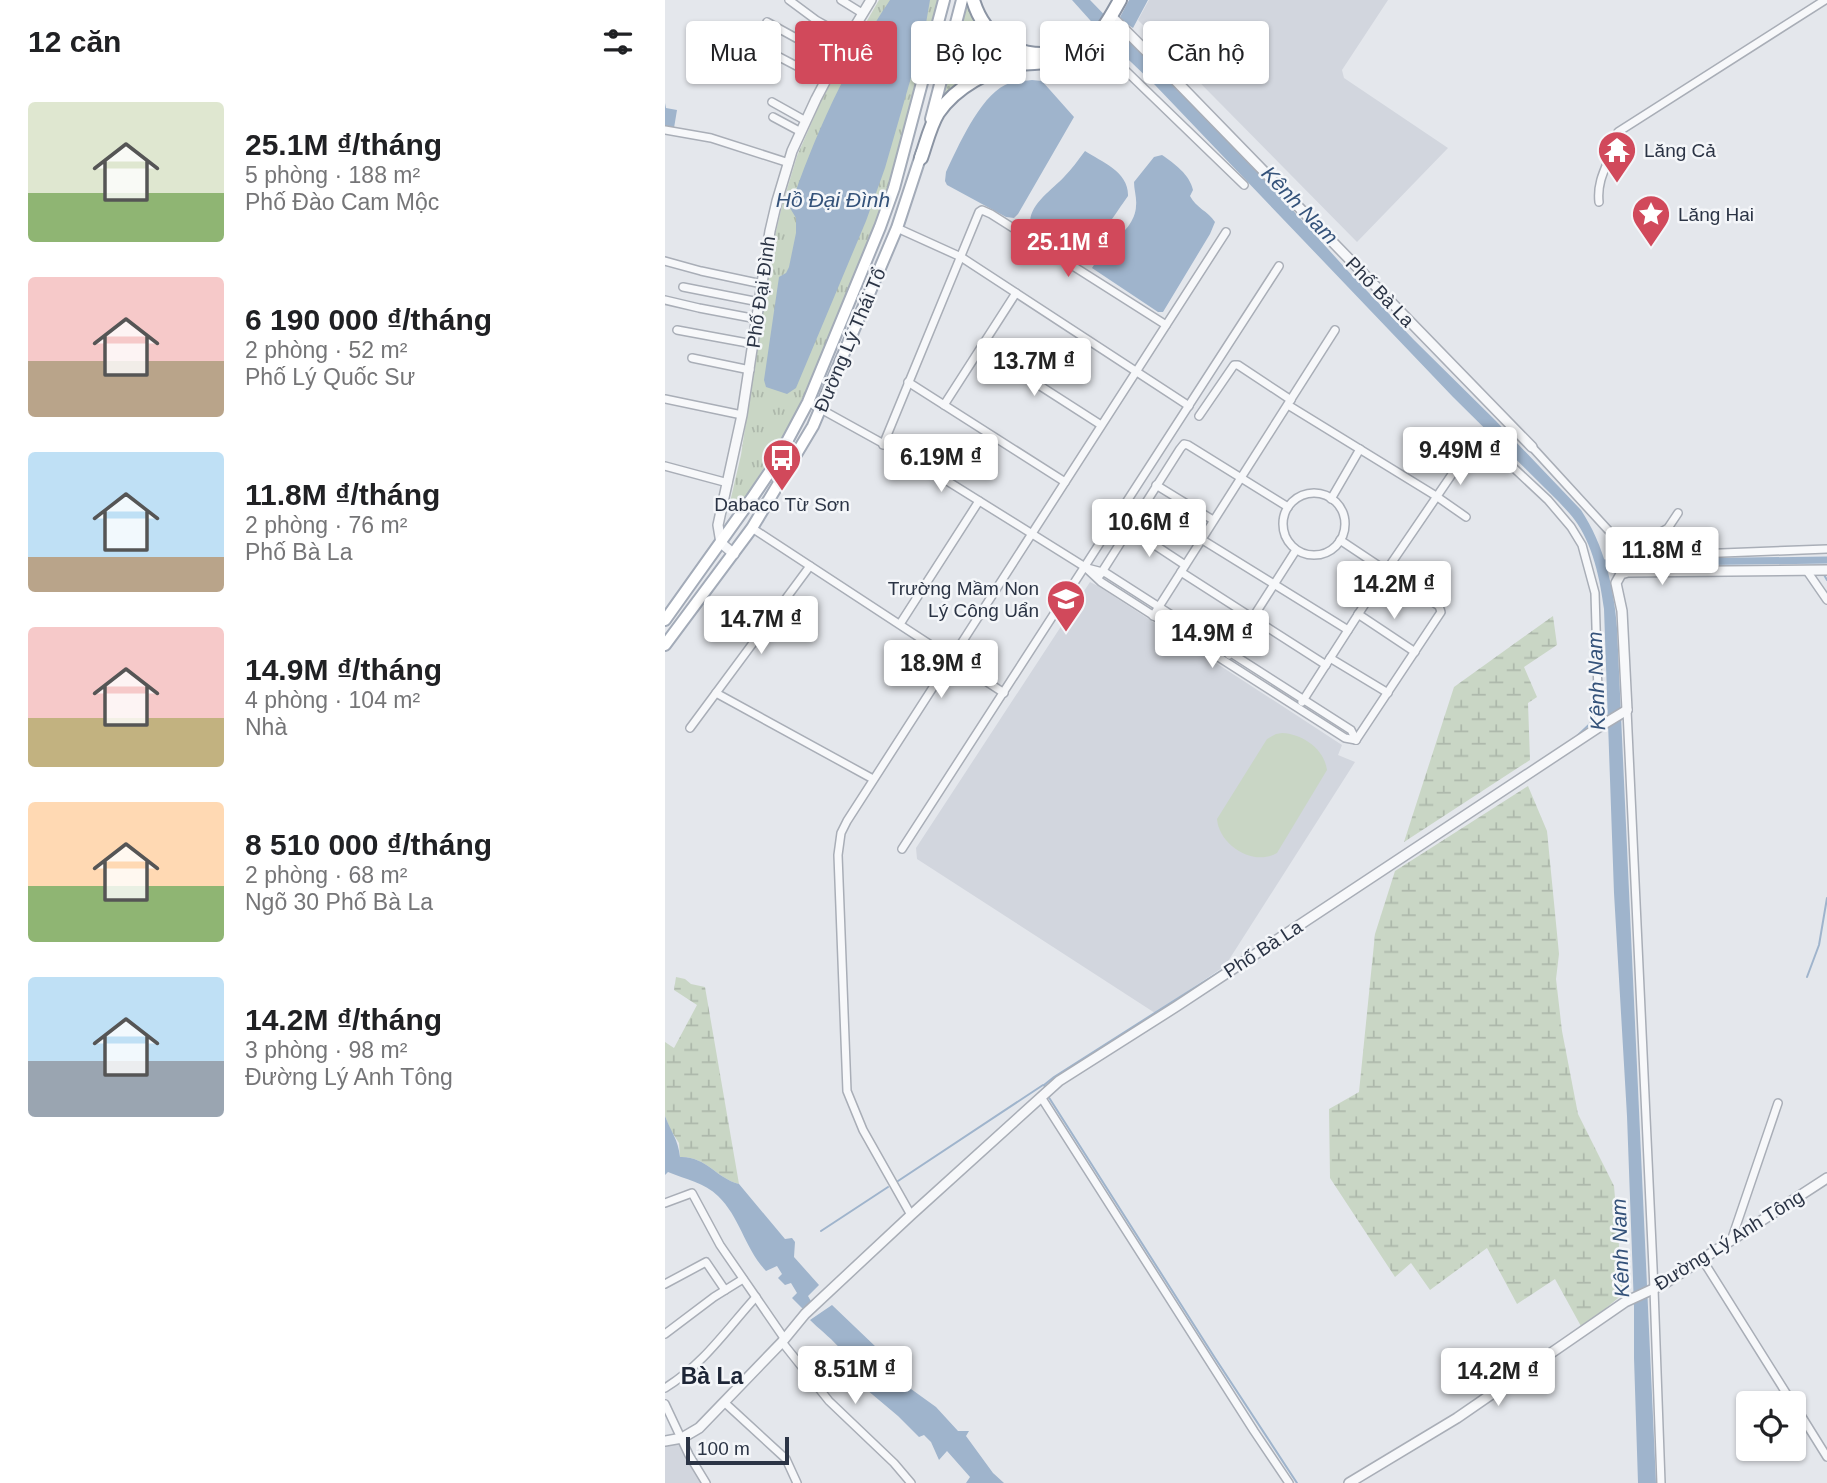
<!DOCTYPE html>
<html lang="vi">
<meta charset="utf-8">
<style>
body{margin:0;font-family:Arial,sans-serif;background:#f6f6f6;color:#202124;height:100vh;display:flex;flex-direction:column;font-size:26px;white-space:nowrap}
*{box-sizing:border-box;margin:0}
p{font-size:23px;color:#757577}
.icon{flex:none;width:38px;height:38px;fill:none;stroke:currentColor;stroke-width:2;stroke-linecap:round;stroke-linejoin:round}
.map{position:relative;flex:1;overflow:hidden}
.side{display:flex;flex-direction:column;background:#fff;width:665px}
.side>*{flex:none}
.top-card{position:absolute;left:21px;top:21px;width:665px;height:63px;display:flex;gap:14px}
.controls{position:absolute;left:1071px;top:1391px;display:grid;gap:14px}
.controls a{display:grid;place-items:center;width:70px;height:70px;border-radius:7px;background:#fff;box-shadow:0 2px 5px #0004;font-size:35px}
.scale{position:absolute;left:21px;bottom:18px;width:103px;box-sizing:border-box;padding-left:7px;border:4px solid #2b3445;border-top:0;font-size:19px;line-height:24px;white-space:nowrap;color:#2b3445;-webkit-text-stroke:5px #f4f6f9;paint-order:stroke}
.price{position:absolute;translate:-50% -60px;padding:0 16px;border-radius:7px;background:#fff;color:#222;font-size:23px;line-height:46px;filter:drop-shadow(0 2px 4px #0008)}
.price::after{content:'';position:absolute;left:50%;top:42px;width:21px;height:16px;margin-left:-10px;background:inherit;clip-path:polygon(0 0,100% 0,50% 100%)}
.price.active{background:#d1495b;color:#fff}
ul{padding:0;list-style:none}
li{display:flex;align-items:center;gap:21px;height:175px;padding:0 28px}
li span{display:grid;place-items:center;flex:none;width:196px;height:140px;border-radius:7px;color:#555}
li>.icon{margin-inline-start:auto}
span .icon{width:84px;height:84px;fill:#fffc;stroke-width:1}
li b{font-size:30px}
h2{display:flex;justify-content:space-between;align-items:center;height:84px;padding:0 28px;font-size:30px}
.chip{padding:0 24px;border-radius:7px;background:#fff;box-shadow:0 2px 5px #0004;font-size:24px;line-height:63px}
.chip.active{background:#d1495b;color:#fff}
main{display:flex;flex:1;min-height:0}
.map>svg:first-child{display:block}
</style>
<main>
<section class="side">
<h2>12 căn<svg class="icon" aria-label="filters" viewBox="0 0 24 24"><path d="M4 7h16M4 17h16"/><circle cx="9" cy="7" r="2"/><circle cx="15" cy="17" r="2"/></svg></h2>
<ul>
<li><span style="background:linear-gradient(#dfe7d0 65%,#8fb573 0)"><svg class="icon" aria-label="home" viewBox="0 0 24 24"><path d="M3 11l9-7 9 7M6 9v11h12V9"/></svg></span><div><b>25.1M ₫/tháng</b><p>5 phòng · 188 m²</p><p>Phố Đào Cam Mộc</p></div></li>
<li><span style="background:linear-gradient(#f6c9c9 60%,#b9a48a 0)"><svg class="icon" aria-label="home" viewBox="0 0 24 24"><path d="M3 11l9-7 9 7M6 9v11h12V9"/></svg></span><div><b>6 190 000 ₫/tháng</b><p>2 phòng · 52 m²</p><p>Phố Lý Quốc Sư</p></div></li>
<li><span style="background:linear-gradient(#bfe0f5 75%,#b9a48a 0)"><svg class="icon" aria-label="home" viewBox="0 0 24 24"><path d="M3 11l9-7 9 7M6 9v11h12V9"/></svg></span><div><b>11.8M ₫/tháng</b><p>2 phòng · 76 m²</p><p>Phố Bà La</p></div></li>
<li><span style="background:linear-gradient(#f6c9c9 65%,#c2b280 0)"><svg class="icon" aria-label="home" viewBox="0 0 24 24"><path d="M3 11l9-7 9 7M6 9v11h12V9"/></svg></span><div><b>14.9M ₫/tháng</b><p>4 phòng · 104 m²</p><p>Nhà</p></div></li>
<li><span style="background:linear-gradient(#ffd9b3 60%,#8fb573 0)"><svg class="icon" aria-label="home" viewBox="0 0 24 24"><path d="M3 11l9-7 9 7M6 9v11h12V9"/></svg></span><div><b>8 510 000 ₫/tháng</b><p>2 phòng · 68 m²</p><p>Ngõ 30 Phố Bà La</p></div></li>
<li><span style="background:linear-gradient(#bfe0f5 60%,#9aa5b1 0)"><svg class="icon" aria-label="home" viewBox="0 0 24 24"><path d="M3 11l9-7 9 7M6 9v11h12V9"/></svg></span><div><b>14.2M ₫/tháng</b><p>3 phòng · 98 m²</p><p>Đường Lý Anh Tông</p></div></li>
</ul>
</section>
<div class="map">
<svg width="1162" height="1483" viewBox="0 0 1162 1483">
<defs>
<pattern id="grass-dots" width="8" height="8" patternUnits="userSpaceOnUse" patternTransform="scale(1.75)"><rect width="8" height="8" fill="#c9d6c5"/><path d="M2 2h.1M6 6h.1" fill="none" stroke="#adb8ab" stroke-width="1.8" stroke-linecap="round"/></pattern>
<pattern id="wetland-marsh" width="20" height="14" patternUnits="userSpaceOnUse" patternTransform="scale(1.75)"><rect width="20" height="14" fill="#c9d6c5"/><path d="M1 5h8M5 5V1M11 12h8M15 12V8" fill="none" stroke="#adb8ab"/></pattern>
<pattern id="park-tufts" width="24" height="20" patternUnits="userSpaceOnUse" patternTransform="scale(1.75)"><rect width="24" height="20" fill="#c9d6c5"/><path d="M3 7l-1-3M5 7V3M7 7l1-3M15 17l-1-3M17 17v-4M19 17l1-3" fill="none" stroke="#adb8ab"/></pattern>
</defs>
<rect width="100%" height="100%" fill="#e4e7ec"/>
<g fill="#d2d6de">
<polygon points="484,0 723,0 677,70 679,78 783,148 692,242 473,20"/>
<polygon points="425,582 433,586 677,745 673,755 690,762 560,966 490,1013 252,859 251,848"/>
<polygon points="15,1440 38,1483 0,1483 0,1444"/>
</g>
<g fill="url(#grass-dots)">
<polygon points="301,0 304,0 353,55 293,39 292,36"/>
<polygon points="288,48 346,62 273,108"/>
</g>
<g fill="url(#wetland-marsh)">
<polygon points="888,616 892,645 859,667 872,697 863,703 865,760 739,842 789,687"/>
<polygon points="863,786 882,831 894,954 891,979 897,1031 913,1114 949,1186 958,1294 917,1328 890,1279 852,1304 822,1248 765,1290 746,1263 730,1277 665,1178 664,1109 694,1092 710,934 730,871"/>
<path d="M11,977l9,2 6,5 14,3 34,197c-23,-6 -33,-28 -59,-27l-1,-14 -9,-14 -5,-13v-74l9,6 23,-43 -23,-15z"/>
</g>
<polygon fill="url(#park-tufts)" points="214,0 274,0 225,187 210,228 132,411 110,450 78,501 72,506 67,504 65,502 76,455 90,362 101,274 117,206 132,156 157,99"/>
<path fill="#c9d6c5" d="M617,733c21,1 42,16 45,37l-50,83c-24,14 -58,-8 -60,-34l50,-80 9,-5z"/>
<g fill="#9fb4cc">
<path d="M225,0h40l-5,29 -40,139 -19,53 -70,167 -9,6 -21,-7 -2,-7 15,-103 7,-4 3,-6 7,-34v-15l-6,-10c24,-72 57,-144 100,-208z"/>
<path d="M407,0h18l190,196 67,74 67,70 81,80 86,90c23,35 33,77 36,118l39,855h-18l-4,-125v-51l-7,-191 -13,-223 -10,-284c-4,-30 -11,-65 -30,-90 -4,-6 -10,-11 -15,-17l-106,-105 -298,-312 -48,-46z"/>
<polygon points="464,0 483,0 468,28 454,19"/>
<path d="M367,80l10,1 32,36 -56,97 -4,4 -8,-1 -59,-32 -2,-4 1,-9c12,-25 33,-74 59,-87 8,-4 18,-4 27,-5z"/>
<polygon points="0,103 1,108 12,110 9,128 0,126"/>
<path d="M420,151c17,11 44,21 43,45 -13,18 -33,51 -51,64 -11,-7 -34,-16 -42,-26 -17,-22 16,-43 29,-57 8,-8 14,-17 21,-26z"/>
<path d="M497,155c12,8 28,20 31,35l-3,6c6,12 18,15 25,26l-5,12 -47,78h-5l-66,-44 18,-28c13,-3 26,-21 26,-34 1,-8 -2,-16 -2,-24l20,-25z"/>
<path d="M0,1116c6,16 13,23 15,41 26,-1 36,21 59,27l46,55 7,-1 3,4 -1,15 25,28 -11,11 4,7 -9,6 -11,-11 5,-5 -6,-10 -6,2 -7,-7 4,-4 -5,-8 -11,5c-21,-22 -26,-54 -48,-75 -13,-13 -33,-17 -50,-24l-3,3z"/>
<path d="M167,1305l45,43 20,15 5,12 9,14 25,18 22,24h11l-3,5 27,37 11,10h-38l4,-6 -23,-26 -8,9 -8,-18 -7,-7 -5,2 -21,-21 -44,-37c1,-24 -28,-43 -44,-59z"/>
</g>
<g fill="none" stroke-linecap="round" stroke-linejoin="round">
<g stroke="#9fb4cc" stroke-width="2">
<polyline points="1158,573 1162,580"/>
<polyline points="912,736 929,720"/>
<polyline points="1142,977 1154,945 1162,898"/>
<polyline points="381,1089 379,1085 389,1077 603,941"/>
<polyline points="383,1096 550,1358 632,1483"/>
<polyline points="233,1181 378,1085"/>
<polyline points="156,1231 223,1187"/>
</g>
<polyline stroke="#9fb4cc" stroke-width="7" points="935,563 1162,560"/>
<g stroke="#a9aeb7" stroke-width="10">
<g id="minor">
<polyline points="124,0 151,20 183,38"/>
<polyline points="176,0 197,13"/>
<polyline points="102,22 171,60"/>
<polyline points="82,40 160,81"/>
<polyline points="429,40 579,185"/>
<polyline points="107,102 141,121"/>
<polyline points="108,117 136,132"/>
<polyline points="0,130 46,138 124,163"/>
<path d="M934,202c-3,-27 14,-43 19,-70l207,-132"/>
<polyline points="232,228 296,257 524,406"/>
<polyline points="0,261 36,271 97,284"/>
<polyline points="18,287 94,302"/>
<polyline points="0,300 34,308 92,319"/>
<polyline points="12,330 88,344"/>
<polyline points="316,348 436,425"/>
<polyline points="27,358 85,370"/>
<polyline points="243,382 400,482"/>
<polyline points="0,399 77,415"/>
<polyline points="143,402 255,464 420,567 436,582 680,738 691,740"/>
<polyline points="279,405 351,293"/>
<polyline points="623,405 771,496 801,517"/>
<polyline points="534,416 569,365 573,365 626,400"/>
<polyline points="821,442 883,500 906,527 917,545 930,593 934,727"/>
<polyline points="218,445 314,212 317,210 326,214 501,325"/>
<polyline points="867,447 955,543 966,552 979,556 1162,549"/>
<polyline points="0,466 63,483"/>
<polyline points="491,485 548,520"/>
<circle cx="649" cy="524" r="31"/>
<polyline points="666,499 695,449"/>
<polyline points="87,528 339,693"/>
<polyline points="464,528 520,565"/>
<polyline points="946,533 994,533 1003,528 1013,513"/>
<polyline points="536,539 683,630"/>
<polyline points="675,540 774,606 776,612 691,740"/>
<polyline points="422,568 441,573 686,730 691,740"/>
<polyline points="1142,571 1162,600"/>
<polyline points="516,572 661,665"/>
<polyline points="435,575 515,449 519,444 523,445 623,507"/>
<polyline points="693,614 750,652"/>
<polyline points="488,616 670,330"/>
<polyline points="235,624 314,501"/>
<polyline points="564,655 631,550"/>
<polyline points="665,658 723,693"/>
<polyline points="51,693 208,779"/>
<polyline points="637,702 721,571 796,461"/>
<polyline points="962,710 989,1289 996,1483"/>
<polyline points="25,728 145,566"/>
<polyline points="237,849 614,266"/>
<polyline points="376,1097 589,1431 624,1483"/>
<polyline points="0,1203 27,1193 55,1245 119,1338"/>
<polyline points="246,1215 198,1130 182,1091 173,855 176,833 182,821 561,232"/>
<polyline points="1067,1238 1113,1103"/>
<polyline points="1037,1259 1128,1404"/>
<polyline points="0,1284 41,1262 60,1290"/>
<polyline points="0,1334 49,1297 78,1279"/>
<polyline points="117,1342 164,1401 229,1463 246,1483"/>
<path d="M0,1388c38,-23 62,-59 91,-91"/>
<polyline points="59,1402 121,1459 132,1483"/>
<polyline points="0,1404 24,1455 41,1483"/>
<polyline points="1129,1404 1162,1457"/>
</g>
</g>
<g stroke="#a9aeb7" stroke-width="12">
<g id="tertiary">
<polyline points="446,16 513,83 867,447"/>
<polyline points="69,554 56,543 53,525 77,415 105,231 112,201 127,151 151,99 183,38 206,0"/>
<polyline points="962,710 957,611 951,583 956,574 963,572 1162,570"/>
<polyline points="0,1441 17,1438 34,1428 117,1342 140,1314 246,1215 394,1081 512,1006 934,727 962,710"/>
<polyline points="684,1483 792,1418 960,1302 999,1284 1162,1178"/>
</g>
</g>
<g stroke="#a3abb8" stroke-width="14">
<g id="primary">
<polyline points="266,119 297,0"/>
<polyline points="0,620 87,498 110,464 143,402 215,227 229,188 279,0"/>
<polyline points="0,645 87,528 148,426 232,228 257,152"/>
</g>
</g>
<g stroke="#8b94a3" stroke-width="16">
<g id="motorway">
<path d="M308,0c11,37 43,59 82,53"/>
<polyline points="286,43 361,60"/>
<path d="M256,158c5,-14 9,-32 17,-45 18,-26 51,-44 81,-49 18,-2 36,0 53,-8 23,-11 36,-34 48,-56"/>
</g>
</g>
<use href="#minor" stroke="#f7f8fa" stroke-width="7"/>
<use href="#tertiary" stroke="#f7f8fa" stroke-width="9"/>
<use href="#primary" stroke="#fff" stroke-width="10"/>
<use href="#motorway" stroke="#fff" stroke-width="12"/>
</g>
<defs>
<g id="temple-pin" transform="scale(2.0125)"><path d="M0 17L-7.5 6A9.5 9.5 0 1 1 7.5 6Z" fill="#d1495b" stroke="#f4f6f9"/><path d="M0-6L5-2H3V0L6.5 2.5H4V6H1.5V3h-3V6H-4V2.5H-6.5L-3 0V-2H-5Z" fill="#fff"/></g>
<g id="sight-pin" transform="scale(2.0125)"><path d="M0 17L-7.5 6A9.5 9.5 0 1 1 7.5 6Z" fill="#d1495b" stroke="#f4f6f9"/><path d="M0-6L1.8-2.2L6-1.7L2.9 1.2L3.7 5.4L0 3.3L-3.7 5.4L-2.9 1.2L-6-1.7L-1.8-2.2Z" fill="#fff"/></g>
<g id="bus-pin" transform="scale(2.0125)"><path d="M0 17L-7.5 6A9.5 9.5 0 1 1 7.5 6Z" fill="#d1495b" stroke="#f4f6f9"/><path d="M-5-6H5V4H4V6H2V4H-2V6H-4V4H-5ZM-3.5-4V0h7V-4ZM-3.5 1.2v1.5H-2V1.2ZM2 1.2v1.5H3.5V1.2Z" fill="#fff"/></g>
<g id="school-pin" transform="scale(2.0125)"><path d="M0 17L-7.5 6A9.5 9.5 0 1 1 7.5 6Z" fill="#d1495b" stroke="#f4f6f9"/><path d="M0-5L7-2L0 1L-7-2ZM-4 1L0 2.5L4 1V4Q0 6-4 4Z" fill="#fff"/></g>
</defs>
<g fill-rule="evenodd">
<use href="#temple-pin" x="952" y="150"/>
<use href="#sight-pin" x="986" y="214"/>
<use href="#bus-pin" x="117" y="458"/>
<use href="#school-pin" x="401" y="599"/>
</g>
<g text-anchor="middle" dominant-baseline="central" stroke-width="5" stroke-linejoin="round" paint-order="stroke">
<g font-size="19" fill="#2b3445" stroke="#f4f6f9" text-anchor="start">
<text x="979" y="150">Lăng Cả</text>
<text x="1013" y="214">Lăng Hai</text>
<text x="117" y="504" text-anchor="middle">Dabaco Từ Sơn</text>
<text x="374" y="588" text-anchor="end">Trường Mầm Non<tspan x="374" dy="22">Lý Công Uẩn</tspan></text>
</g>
<g font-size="19" fill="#2b3445" stroke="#f4f6f9">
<text transform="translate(96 292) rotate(-82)">Phố Đại Đình</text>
<text transform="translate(715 292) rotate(46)">Phố Bà La</text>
<text transform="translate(185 340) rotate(-67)">Đường Lý Thái Tổ</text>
<text transform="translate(598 949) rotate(-33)">Phố Bà La</text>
<text transform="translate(1064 1240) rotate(-32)">Đường Lý Anh Tông</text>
</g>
<g font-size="21" font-style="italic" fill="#34527a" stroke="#f4f6f9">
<text x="168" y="199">Hồ Đại Đình</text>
<text transform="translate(635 205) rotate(46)">Kênh Nam</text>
<text transform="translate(931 681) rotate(-92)">Kênh Nam</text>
<text transform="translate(955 1248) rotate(-92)">Kênh Nam</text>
</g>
<g font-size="23" font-weight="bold" fill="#1d2536" stroke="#f4f6f9">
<text x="47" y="1376">Bà La</text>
</g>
</g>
</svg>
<div class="controls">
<a><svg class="icon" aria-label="locate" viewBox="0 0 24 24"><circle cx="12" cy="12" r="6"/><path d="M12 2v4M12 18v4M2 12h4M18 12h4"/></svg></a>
</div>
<div class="scale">100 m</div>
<b class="price active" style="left:403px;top:279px">25.1M ₫</b>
<b class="price" style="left:369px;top:398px">13.7M ₫</b>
<b class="price" style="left:795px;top:487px">9.49M ₫</b>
<b class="price" style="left:276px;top:494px">6.19M ₫</b>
<b class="price" style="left:484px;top:559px">10.6M ₫</b>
<b class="price" style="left:997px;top:587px">11.8M ₫</b>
<b class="price" style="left:729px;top:621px">14.2M ₫</b>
<b class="price" style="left:96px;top:656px">14.7M ₫</b>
<b class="price" style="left:547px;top:670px">14.9M ₫</b>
<b class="price" style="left:276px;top:700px">18.9M ₫</b>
<b class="price" style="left:190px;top:1406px">8.51M ₫</b>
<b class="price" style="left:833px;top:1408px">14.2M ₫</b>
<div class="top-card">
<a class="chip">Mua</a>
<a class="chip active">Thuê</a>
<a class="chip">Bộ lọc</a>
<a class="chip">Mới</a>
<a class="chip">Căn hộ</a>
</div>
</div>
</main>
